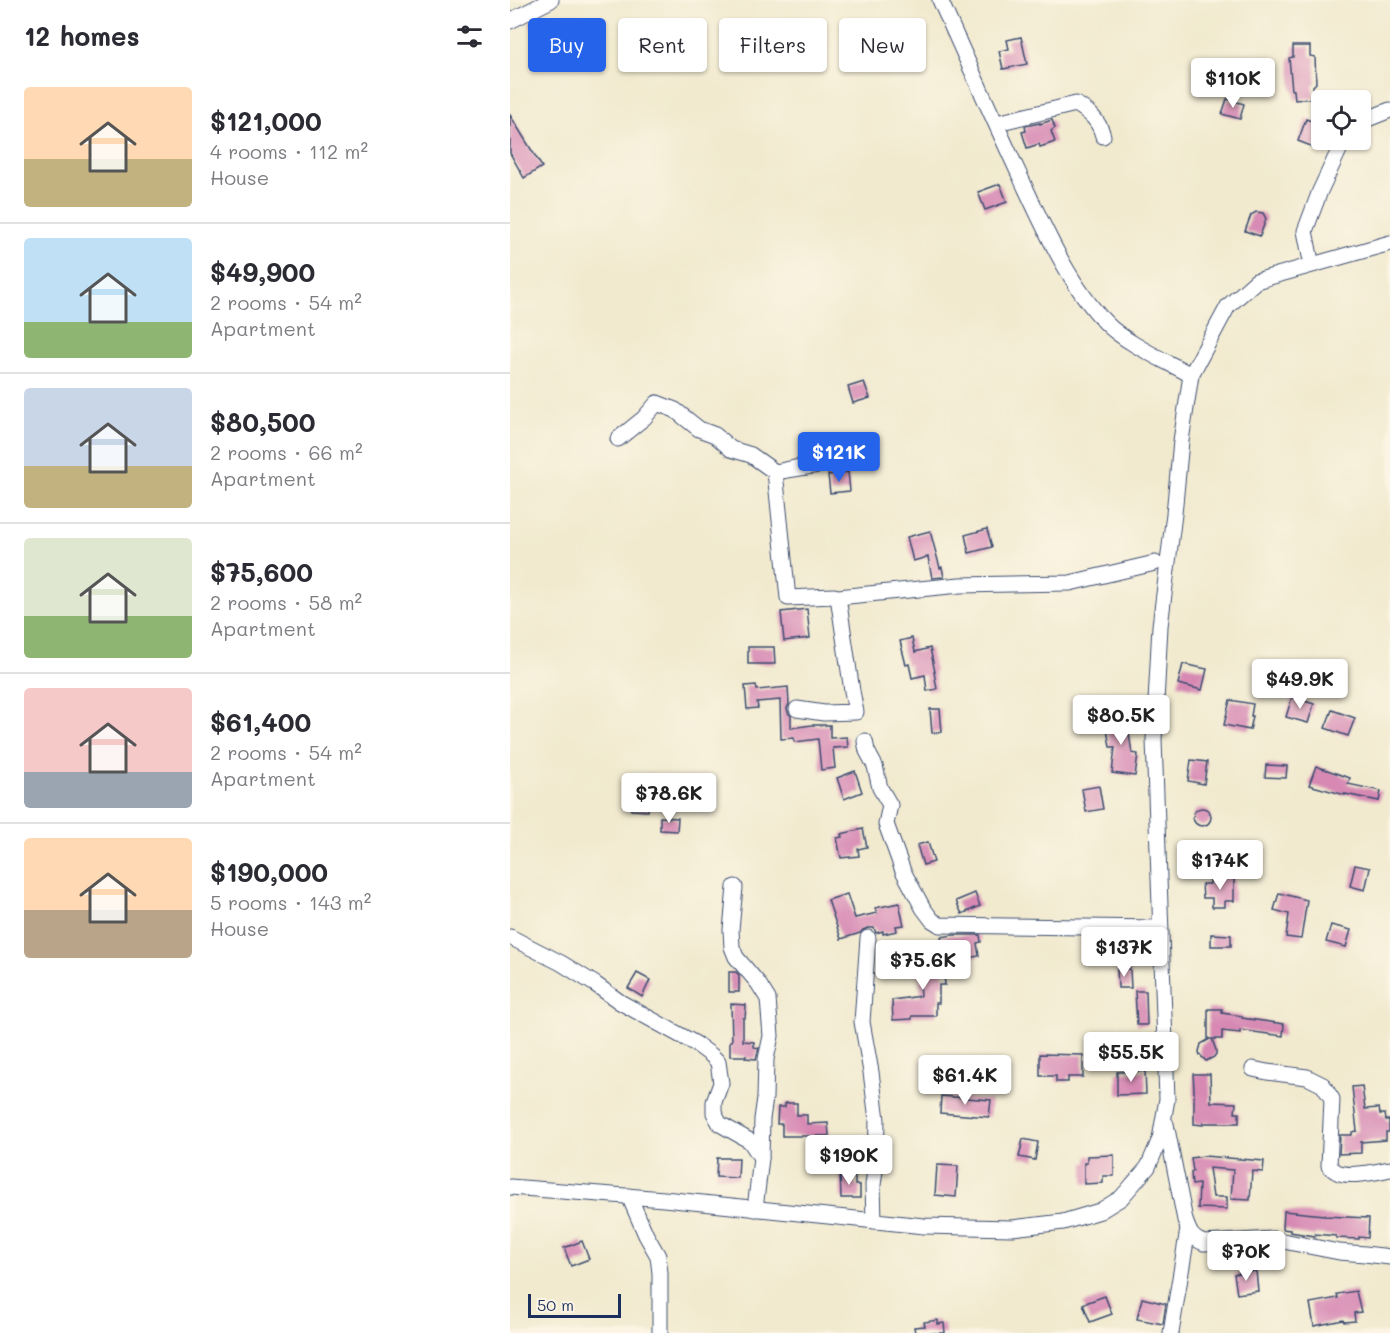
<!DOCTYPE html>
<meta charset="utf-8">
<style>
body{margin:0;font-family:Mali,sans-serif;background:#f2f2f3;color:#2b2b33;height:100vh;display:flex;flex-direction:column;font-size:22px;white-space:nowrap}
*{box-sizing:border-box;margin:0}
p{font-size:20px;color:#7c7c81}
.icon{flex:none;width:33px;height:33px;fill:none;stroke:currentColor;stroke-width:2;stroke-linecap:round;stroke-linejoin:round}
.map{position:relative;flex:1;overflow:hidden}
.side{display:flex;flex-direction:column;background:#fff;width:510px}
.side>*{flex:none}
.guide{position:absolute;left:18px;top:18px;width:570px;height:54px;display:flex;gap:12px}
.tools{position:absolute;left:801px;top:90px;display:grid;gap:12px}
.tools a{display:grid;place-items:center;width:60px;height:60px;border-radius:6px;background:#fff;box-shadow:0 2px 4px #0004;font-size:30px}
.scale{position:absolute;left:18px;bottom:15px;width:93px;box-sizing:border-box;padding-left:6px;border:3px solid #1b2f5e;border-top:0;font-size:16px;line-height:21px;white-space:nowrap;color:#1b2f5e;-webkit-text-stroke:4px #fcf5e5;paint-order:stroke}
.price{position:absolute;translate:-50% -51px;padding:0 14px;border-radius:6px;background:#fff;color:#222;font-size:20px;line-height:39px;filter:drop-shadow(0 2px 3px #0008)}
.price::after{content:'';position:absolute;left:50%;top:36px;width:18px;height:14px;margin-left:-9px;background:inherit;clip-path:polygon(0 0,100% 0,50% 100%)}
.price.on{background:#2563eb;color:#fff}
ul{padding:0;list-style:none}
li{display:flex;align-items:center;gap:18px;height:150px;padding:0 24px}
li+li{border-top:2px solid #e1e1e2}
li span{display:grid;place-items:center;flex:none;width:168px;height:120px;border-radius:6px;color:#555}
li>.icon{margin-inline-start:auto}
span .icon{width:72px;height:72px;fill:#fffc;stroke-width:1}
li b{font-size:26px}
h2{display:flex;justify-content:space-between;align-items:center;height:72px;padding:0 24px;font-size:26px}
.pill{padding:0 21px;border-radius:6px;background:#fff;box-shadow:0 2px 4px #0004;font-size:21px;line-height:54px}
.pill.on{background:#2563eb;color:#fff}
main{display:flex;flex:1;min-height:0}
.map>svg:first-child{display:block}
</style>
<main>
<section class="side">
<h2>12 homes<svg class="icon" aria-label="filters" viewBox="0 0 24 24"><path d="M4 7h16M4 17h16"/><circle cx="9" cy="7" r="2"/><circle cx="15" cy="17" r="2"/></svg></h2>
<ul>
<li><span style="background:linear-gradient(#ffd9b3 60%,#c2b280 0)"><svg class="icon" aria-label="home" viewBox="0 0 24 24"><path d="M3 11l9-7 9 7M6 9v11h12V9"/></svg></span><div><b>$121,000</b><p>4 rooms · 112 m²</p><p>House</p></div></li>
<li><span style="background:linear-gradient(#bfe0f5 70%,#8fb573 0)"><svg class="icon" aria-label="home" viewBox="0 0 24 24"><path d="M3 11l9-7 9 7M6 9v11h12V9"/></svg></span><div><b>$49,900</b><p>2 rooms · 54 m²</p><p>Apartment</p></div></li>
<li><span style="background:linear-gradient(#c9d6e8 65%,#c2b280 0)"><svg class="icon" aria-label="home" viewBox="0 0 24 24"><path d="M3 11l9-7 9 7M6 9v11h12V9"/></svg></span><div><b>$80,500</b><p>2 rooms · 66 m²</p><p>Apartment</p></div></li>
<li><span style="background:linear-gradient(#dfe7d0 65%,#8fb573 0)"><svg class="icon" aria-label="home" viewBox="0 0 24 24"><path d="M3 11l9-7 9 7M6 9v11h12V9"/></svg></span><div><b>$75,600</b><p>2 rooms · 58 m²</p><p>Apartment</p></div></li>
<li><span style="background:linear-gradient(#f6c9c9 70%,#9aa5b1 0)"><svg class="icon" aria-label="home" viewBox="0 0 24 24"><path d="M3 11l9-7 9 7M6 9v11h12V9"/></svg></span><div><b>$61,400</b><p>2 rooms · 54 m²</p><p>Apartment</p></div></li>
<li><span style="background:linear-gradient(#ffd9b3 60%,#b9a48a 0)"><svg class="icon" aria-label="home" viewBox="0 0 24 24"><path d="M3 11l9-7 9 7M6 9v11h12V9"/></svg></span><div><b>$190,000</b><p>5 rooms · 143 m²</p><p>House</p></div></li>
</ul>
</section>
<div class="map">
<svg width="880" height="1333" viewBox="0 0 880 1333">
<rect width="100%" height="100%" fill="#fcf5e5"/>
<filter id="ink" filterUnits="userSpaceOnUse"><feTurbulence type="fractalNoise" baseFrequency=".0167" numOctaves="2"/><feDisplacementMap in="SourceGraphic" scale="12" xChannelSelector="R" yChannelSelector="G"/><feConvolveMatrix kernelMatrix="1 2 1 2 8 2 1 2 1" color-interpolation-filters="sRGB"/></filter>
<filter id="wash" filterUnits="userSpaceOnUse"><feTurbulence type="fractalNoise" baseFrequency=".008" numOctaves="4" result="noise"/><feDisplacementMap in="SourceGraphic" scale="24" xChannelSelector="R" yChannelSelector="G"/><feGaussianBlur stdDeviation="1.35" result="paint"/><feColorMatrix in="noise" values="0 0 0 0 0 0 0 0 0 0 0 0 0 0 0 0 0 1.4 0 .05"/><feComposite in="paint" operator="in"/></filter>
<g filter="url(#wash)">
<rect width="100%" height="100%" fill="#f1eacf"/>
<g id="blocks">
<g fill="#d789b4">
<polygon points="37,18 42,35 26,41 20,23"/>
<polygon points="511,37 517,64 493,69 489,51 499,49 497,40"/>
<polygon points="783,46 800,46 800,56 805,57 806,83 803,86 804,98 785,100 784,90 782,90 779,58 783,57"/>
<polygon points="717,99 734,104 730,119 712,114"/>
<polygon points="0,115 32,167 14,178 0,153"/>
<polygon points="796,119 812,125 812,133 806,148 788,141"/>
<polygon points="542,120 545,128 541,131 545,142 530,147 529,144 517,148 512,132 516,131 515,126 530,123 530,124"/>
<polygon points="490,184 497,202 475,210 468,192"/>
<polygon points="746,212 753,213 756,219 750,236 735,231 741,215"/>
<polygon points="354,382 360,398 343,403 338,387"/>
<polygon points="338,472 340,491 320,493 318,475"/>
<polygon points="477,529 482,547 459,553 455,535"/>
<polygon points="420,531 430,568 432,567 434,577 422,578 418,557 403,561 397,537"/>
<polygon points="297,609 300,638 274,641 271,612"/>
<polygon points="402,638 405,652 420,648 425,672 424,672 427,689 417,691 415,675 402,678 399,664 396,665 390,641"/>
<polygon points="238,647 264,647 265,664 238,664"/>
<polygon points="673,664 697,669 692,690 668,684"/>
<polygon points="246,685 247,690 278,687 279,704 277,708 278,713 281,716 281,728 302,725 320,725 320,738 337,737 338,747 323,748 325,768 311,770 308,739 285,742 284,738 271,739 270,700 247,702 248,708 237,709 235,686"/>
<polygon points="782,697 804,704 798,723 776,717"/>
<polygon points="720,700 743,704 741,716 743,716 740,730 714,725"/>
<polygon points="420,709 430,709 432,732 422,733"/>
<polygon points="822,710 845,718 838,736 815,728"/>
<polygon points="616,714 622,753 628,754 625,776 602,773 605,747 600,747 595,717"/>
<polygon points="681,760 697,762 694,784 678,781"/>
<polygon points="756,765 777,766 776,778 755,777"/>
<polygon points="806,766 840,778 838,784 871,791 869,801 835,794 835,795 799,785"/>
<polygon points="345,771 352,792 334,799 327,778"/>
<polygon points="589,786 593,809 576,812 572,789"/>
<polygon points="122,788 140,789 138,811 121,810"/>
<circle cx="692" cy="817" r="9"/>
<polygon points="150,817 168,818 167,831 150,830"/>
<polygon points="353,829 357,847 348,849 349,856 331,858 327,838 332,837 331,834"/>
<polygon points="418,842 424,862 413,865 407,845"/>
<polygon points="845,865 860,868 855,890 840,886"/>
<polygon points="700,877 724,877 724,901 715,901 715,907 702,907 702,898 693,898 692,884 700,884"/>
<polygon points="465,893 470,906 452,914 446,901"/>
<polygon points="769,893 797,900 791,939 776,937 779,914 764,910"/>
<polygon points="337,894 345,918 367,913 365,908 389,903 394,925 386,926 387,931 373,934 373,931 366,933 364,928 358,928 353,930 350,933 331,939 318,900"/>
<polygon points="821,925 841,930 836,947 816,942"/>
<polygon points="701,934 721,935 721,946 701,946"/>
<polygon points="443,935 470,935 471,942 467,943 469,956 457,958 457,954 435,958 431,937"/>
<polygon points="432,951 435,985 429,985 429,1003 426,1003 426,1016 402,1016 402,1019 383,1020 382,1000 411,996 409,971 414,971 413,958 419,958 419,952"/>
<polygon points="607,969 620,969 621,988 608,988"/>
<polygon points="219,972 226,972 229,975 229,992 219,992"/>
<polygon points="127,973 140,980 132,997 118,988"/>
<polygon points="625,991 636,991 637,1025 627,1025"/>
<polygon points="221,1004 236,1005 235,1018 233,1018 233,1041 244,1042 244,1047 249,1048 246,1059 235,1058 236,1056 220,1056 220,1041 222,1041"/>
<polygon points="698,1009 712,1009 712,1013 732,1016 732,1018 774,1024 773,1036 730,1030 730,1033 712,1031 712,1039 702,1039 706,1050 706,1054 704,1057 696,1061 690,1055 689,1052 691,1044 700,1039 698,1039"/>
<polygon points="530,1054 573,1055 573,1077 558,1077 558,1082 546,1082 546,1076 530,1076"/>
<polygon points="635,1071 636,1094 607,1095 607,1072"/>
<polygon points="683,1074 700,1074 701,1102 726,1103 725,1113 729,1113 729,1123 693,1123 693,1125 684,1124 684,1089"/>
<polygon points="852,1086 855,1109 869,1108 870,1114 875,1114 876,1120 879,1120 879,1132 876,1132 876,1140 851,1142 851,1153 829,1154 830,1135 842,1135 842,1132 847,1131 842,1087"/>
<polygon points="431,1096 481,1100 479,1117 430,1113"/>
<polygon points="275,1103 287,1103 287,1115 297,1115 297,1124 318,1123 319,1136 272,1136 272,1124 267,1124 268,1107 275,1107"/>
<polygon points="513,1139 528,1142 525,1160 509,1157"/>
<polygon points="604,1155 604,1176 593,1176 593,1183 574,1184 574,1163 577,1163 577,1156"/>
<polygon points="694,1156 754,1161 753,1172 742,1171 740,1200 721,1199 723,1170 699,1168 703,1197 717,1197 717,1209 688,1208 689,1184 682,1185 681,1172 683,1171 681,1158"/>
<polygon points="207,1158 229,1158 228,1178 206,1177"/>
<polygon points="427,1165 448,1166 446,1197 425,1195"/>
<polygon points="330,1173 345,1173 345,1185 350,1185 350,1198 331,1198"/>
<polygon points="774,1211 814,1215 814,1216 859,1218 858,1238 849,1237 849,1239 826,1238 826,1236 805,1234 805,1236 780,1232 780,1230 773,1229"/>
<polygon points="72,1241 79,1259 61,1266 54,1248"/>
<polygon points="746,1271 748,1291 727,1294 724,1274"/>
<polygon points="846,1291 851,1312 844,1313 845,1321 834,1322 833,1320 804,1326 800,1303 828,1298 827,1294"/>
<polygon points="595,1296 602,1314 580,1322 573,1304"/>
<polygon points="632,1298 656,1304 653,1324 627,1319"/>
<polygon points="428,1320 428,1324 434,1323 435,1333 405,1333 404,1327 415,1326 414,1322"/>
</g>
</g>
</g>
<g filter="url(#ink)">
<use href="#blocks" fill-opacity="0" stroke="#3b4b6f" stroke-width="1.5"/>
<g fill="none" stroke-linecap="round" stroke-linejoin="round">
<g stroke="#3b4b6f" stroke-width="17">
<g id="minor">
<path d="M430,0c26,58 52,116 79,174 23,49 49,110 87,149 19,20 60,38 85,52"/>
<polyline points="0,21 41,0"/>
<path d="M491,122l75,-18c13,8 23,16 27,32"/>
<polyline points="850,122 880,110"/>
<polyline points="800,256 795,231 810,191 830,148 836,140"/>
<polyline points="108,439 134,418 147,403 165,410 189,429 205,435 221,449 241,455 265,472 333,461 299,465 265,472 278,598 324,596"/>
<polyline points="287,709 314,713 346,712 342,691 328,597 450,585 560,583 645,563"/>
<polyline points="355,741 357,751 365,766 370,788 380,805 376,824 393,871 413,908 422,920 430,925 650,928"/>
<polyline points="225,887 221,930 222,947 226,957 248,983 258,999 261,1036 256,1059 255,1098 252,1119 251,1158"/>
<polyline points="0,937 51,963 85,984 110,1002 186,1044 201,1055 208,1062 211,1083 204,1102 204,1113 210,1124 240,1141 251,1158 245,1209"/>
<polyline points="358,938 352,1022 361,1072 367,1120 366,1163 363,1185 364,1221"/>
<path d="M743,1069l14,3 40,5 16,8 9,14 -3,67c1,1 7,6 8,6 13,6 39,0 53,-3"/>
<path d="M656,1124l19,96c4,12 6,18 19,23l69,-4 66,13 26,2 25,3"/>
<polyline points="0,1187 154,1199 414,1226 502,1228 553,1222 590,1211 611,1198 638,1167 650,1139 657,1099 644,740 650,626 664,514 671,441 681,375 718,306 746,281 880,243"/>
<polyline points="119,1196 136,1235 148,1256 150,1273 150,1333"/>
<polyline points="661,1333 678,1229"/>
</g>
</g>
<use href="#minor" stroke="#fff" stroke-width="15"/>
</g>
</g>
</svg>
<div class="tools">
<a><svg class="icon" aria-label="locate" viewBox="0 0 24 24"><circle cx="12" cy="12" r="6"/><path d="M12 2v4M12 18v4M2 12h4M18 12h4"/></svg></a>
</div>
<div class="scale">50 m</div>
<b class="price" style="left:723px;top:109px">$110K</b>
<b class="price on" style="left:329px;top:483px">$121K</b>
<b class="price" style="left:790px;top:710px">$49.9K</b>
<b class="price" style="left:611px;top:746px">$80.5K</b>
<b class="price" style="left:159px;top:824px">$78.6K</b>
<b class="price" style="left:710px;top:891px">$174K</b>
<b class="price" style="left:614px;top:978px">$137K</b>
<b class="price" style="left:413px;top:991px">$75.6K</b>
<b class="price" style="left:621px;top:1083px">$55.5K</b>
<b class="price" style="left:455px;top:1106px">$61.4K</b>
<b class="price" style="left:339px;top:1186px">$190K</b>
<b class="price" style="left:736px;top:1282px">$70K</b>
<div class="guide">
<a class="pill on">Buy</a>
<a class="pill">Rent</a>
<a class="pill">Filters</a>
<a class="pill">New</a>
</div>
</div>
</main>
